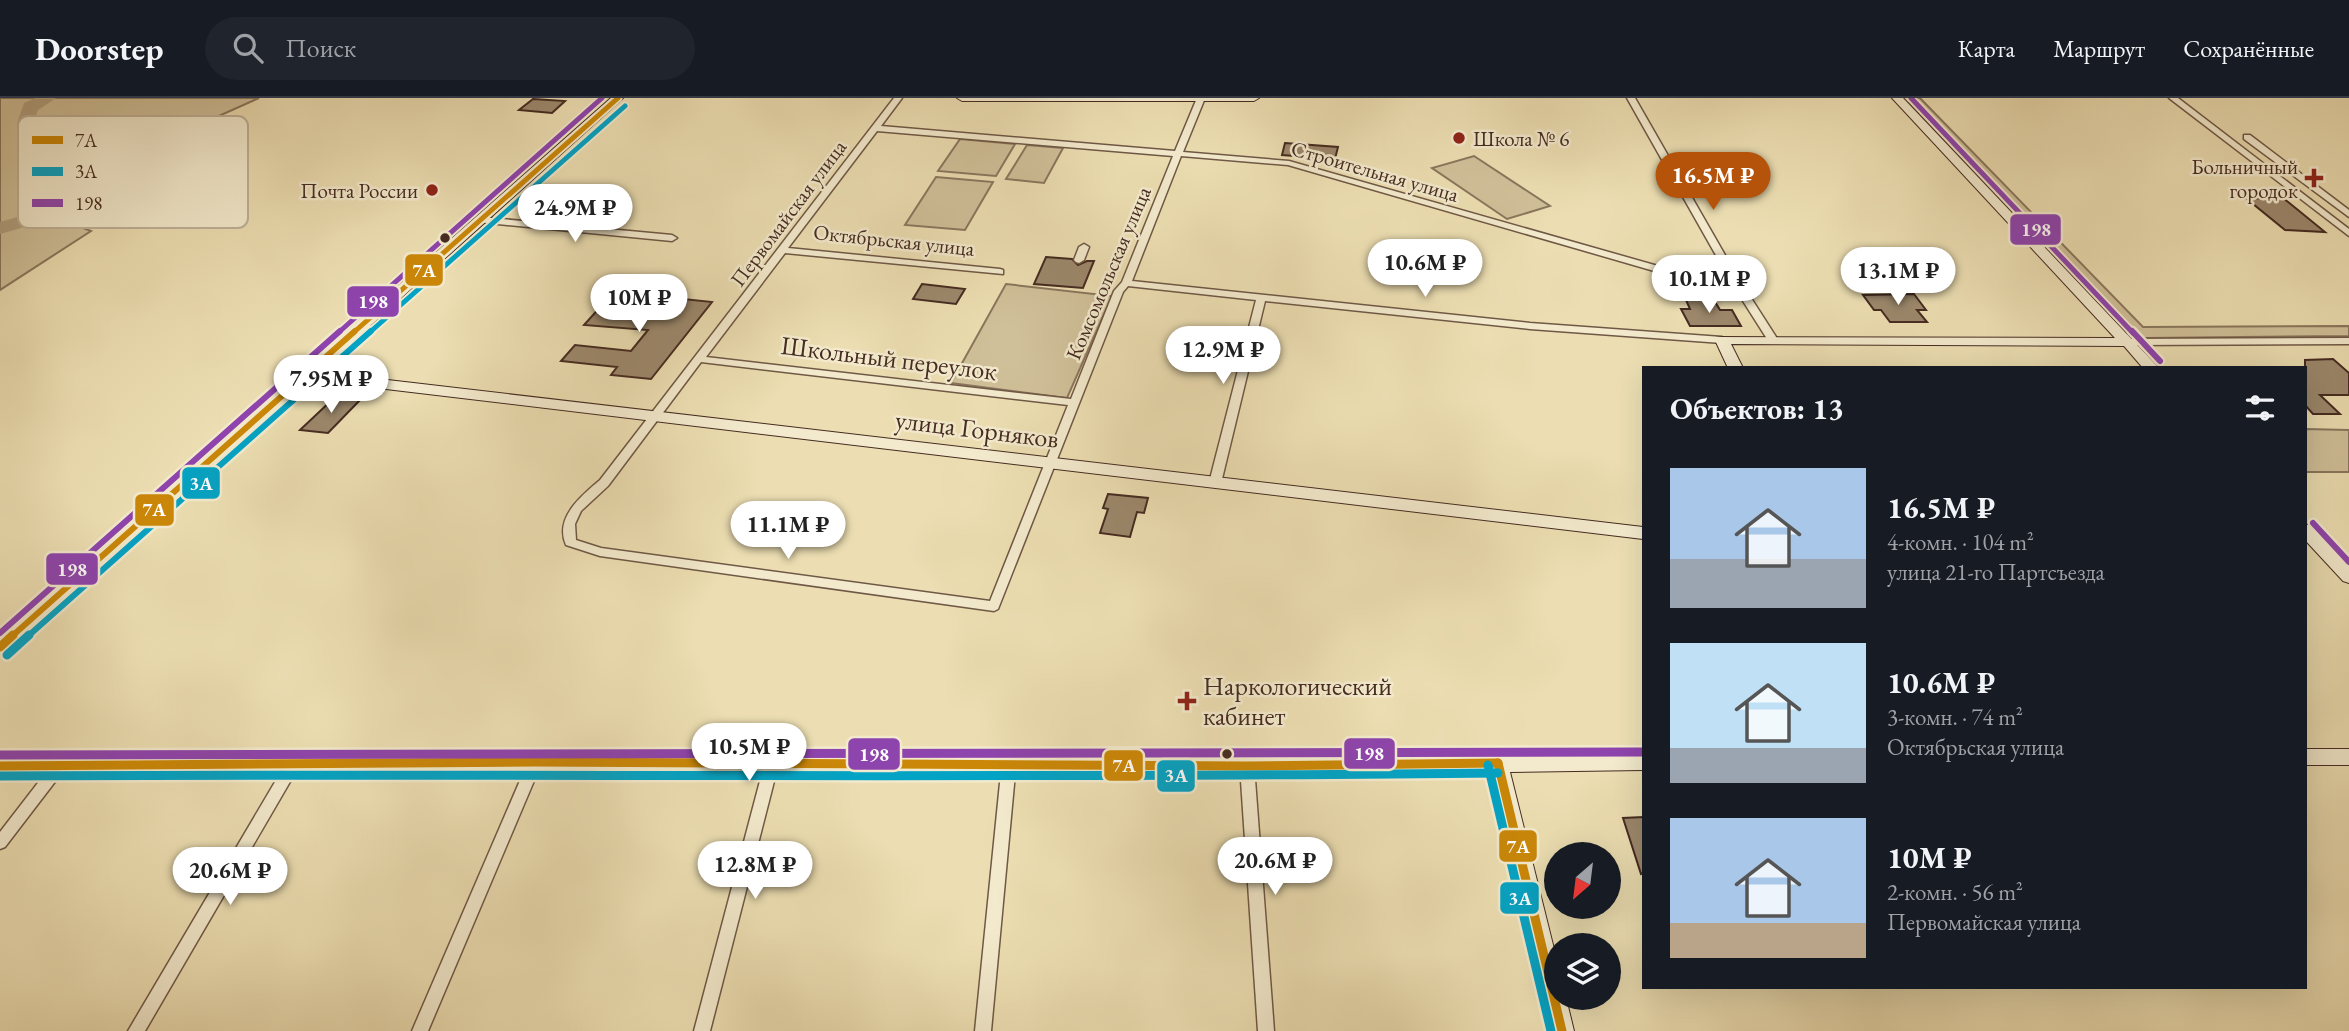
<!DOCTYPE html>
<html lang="ru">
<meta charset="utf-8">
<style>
body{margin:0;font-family:"EB Garamond",serif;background:#20242c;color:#f1f3f6;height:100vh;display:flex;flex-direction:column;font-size:26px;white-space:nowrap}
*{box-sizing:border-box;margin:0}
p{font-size:23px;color:#9ea1a6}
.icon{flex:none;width:38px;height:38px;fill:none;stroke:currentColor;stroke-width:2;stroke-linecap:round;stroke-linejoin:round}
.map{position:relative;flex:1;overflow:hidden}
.side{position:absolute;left:1642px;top:268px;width:665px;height:623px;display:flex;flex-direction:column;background:#171b24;border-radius:0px;box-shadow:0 7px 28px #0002}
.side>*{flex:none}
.needle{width:46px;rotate:208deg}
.buttons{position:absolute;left:1544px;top:744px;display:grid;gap:14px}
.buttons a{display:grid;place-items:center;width:77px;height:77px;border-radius:50%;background:#171b24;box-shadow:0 7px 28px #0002;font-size:35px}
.price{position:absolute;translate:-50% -60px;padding:0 16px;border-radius:24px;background:#fff;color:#222;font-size:23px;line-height:46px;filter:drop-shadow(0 2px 4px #0008)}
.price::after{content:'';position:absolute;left:50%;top:42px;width:21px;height:16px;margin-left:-10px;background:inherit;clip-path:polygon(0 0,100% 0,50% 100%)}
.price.current{background:#b45309;color:#fff}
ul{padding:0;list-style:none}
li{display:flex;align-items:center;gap:21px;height:175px;padding:0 28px}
li span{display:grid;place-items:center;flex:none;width:196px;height:140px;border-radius:0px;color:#555}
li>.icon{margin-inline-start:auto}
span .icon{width:84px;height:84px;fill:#fffc;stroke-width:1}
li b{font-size:30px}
h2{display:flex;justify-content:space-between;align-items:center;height:84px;padding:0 28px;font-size:30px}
header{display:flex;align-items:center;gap:42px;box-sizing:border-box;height:98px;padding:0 35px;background:#171b24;border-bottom:2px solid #363941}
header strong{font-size:33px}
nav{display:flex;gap:38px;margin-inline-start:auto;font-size:24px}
.search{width:490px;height:63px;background:#20242c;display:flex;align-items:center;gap:18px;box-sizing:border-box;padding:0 24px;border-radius:38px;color:#9ea1a6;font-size:26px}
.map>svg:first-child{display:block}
</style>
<header>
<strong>Doorstep</strong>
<div class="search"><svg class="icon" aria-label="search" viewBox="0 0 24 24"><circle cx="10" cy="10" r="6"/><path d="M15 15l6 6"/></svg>Поиск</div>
<nav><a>Карта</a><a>Маршрут</a><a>Сохранённые</a></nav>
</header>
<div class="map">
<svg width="2349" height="933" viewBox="0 0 2349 933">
<rect width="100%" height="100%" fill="#ecdeb2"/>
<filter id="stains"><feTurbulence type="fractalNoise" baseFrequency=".00286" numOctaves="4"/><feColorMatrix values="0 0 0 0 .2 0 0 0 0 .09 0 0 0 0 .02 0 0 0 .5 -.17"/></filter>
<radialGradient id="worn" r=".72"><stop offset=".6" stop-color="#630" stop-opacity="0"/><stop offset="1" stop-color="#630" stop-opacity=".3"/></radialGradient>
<g fill="#d0c099" stroke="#8a765d" stroke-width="2">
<polygon points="0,0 259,0 174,38 134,37 109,50 110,60 148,67 67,124 91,133 0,192"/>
<polygon points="1908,0 1920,0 2143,229 2349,228 2349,238 2145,240 2130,236 1910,6"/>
<polygon points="960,41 1015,46 996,78 938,73"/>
<polygon points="1027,47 1063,50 1044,85 1006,81"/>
<polygon points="1474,58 1550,108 1507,121 1432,70"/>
<polygon points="936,79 993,84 965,132 905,127"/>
<polygon points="1006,186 1112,198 1067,300 951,285"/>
<polygon points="2305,331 2349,332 2349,374 2305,374"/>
</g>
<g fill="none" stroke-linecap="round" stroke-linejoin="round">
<path fill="#b3a181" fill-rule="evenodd" d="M35,0h21l-18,12 -4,12 25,28 28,8 6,17c-21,36 -54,49 -93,59v-12c29,-7 59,-21 75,-47l-2,-10 -26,-7 -30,-35 7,-20z"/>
</g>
<g fill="#9c886c" stroke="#452b21" stroke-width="2">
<polygon points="533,1 565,3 552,15 519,12"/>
<polygon points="1285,45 1338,49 1335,61 1282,57"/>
<polygon points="2282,99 2325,134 2285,132 2247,101"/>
<polygon points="1046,159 1072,161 1078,167 1087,163 1094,163 1083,190 1034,186"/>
<polygon points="622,185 643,187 621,211 659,219 674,200 712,204 651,281 611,277 617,269 561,263 575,247 631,253 648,232 584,227"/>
<polygon points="922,186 965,191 956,206 913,201"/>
<polygon points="1914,196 1926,212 1917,212 1927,224 1890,224 1881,212 1874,212 1863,197"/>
<polygon points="1686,202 1714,202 1720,212 1732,212 1741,228 1690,228 1681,211 1690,211"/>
<polygon points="2333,261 2349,275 2349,297 2320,297 2340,316 2313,316 2305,307 2305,262"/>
<polygon points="335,299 361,301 328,335 300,332"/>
<polygon points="1108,396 1148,400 1144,415 1137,414 1130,439 1100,435 1108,411 1103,410"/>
<polygon points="1643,719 1643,775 1641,776 1623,720"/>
</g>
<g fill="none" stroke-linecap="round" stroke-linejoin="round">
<g stroke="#6f5845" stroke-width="3">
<g id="street">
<path d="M894,0h8l-21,28 294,25 22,-53h8l-22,54 106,9 383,109 54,3 -99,-175h8l102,178 41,64 -5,3 -4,-1 -40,-63 -61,-4 -380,-110 -107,-9 -49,125 398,42 192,14 5,3 -5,3 -192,-14 -265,-28 -44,182 -6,4 -6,-4 47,-183 -128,-14 -5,6 -125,317 -4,2 -394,-55 -34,-11c-12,-27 15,-49 34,-65zM877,33l296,25 -51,126 -8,9 -43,108 -365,-42 79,-104 218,21v-4l-3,-1 -212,-21zM701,264l367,43 -78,196 -389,-53 -25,-8 -1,-16 6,-13 27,-25z"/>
<polygon points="2169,0 2178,0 2349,131 2349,138"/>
<polygon points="2244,37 2250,37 2349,112 2349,119 2244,41"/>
<polygon points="480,119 672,137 677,140 672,143 477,124 477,120"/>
<polygon points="1084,146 1089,149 1084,162 1079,165 1076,164 1074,162 1079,149"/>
<polygon points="2349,240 2349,246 2128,247 2123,244 2128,241"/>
<polygon points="535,658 540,660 542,664 428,933 412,933 528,664 530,660"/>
<polygon points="772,658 777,660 779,664 710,933 694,933 765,664 767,660"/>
<polygon points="1009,659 1014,661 1016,665 991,933 975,933 1002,665 1004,661"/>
<polygon points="293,660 298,662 300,666 298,670 145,933 128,933 288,662"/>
<polygon points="59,662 64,664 66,668 64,672 5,749 0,751 0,734 54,664"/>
<polygon points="1247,662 1252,664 1254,668 1274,933 1258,933 1240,668 1242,664"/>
</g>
</g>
<g stroke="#452b21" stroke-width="2">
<g id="secondary">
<polygon points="611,0 623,0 319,274 1643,429 1643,441 310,282 7,554 0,556 0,538"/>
<polygon points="957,0 1259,0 1254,3 962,3"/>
<polygon points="1892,0 1903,0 2159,270 2143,270 2124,248 1731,246 1743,270 1728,270 1715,242 1717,239 2115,240"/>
<polygon points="2305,426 2311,428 2349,468 2349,485 2343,483 2305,442"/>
<rect x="2305" y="651" width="44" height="16"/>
<polygon points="535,656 1247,660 1643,656 1643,672 1510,674 1556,859 1556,900 1566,900 1574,933 1550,933 1490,674 1247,676 535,672 0,676 0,660"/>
</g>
</g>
<use href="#street" fill="#f3eacd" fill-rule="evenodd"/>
<use href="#secondary" fill="#f3eacd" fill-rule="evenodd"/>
<g stroke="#f3eacd" stroke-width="9">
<polyline id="bus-1-far2" points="353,235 618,0"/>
</g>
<g stroke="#f3eacd" stroke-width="11">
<polyline id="bus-1-far1" points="11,539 355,233"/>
</g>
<g stroke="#f3eacd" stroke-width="14">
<g id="bus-1">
<polyline points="0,549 13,537"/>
<polyline points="1498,665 1562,933"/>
<polyline points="0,668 535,664 1247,668 1498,665"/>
</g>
</g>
<g stroke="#f3eacd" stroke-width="9">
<polyline id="bus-2-far2" points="369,235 625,8"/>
</g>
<g stroke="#f3eacd" stroke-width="11">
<polyline id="bus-2-far1" points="27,539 371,233"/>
</g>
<g stroke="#f3eacd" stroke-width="14">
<g id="bus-2">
<polyline points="7,557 29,537"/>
<polyline points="1488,667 1551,933"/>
<path d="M0,678c499,-3 999,3 1498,-3"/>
</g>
</g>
<g stroke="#f3eacd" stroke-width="9">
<g id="bus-3-far2">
<polyline points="1911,0 2133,235"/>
<polyline points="338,235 602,0"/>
</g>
</g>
<g stroke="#f3eacd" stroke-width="11">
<g id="bus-3-far1">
<polyline points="2132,233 2160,263"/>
<polyline points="2313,425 2349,464"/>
<polyline points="0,535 340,233"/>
</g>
</g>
<g stroke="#f3eacd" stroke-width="14">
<polyline id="bus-3" points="0,657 1643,654"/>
</g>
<use href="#bus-1-far2" stroke="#ca8708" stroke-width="5"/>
<use href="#bus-1-far1" stroke="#ca8708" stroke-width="6"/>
<use href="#bus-1" stroke="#ca8708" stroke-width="9"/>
<use href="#bus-2-far2" stroke="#03a3c5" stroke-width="5"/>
<use href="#bus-2-far1" stroke="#03a3c5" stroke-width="6"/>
<use href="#bus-2" stroke="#03a3c5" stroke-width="9"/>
<use href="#bus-3-far2" stroke="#8e44ad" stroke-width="5"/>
<use href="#bus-3-far1" stroke="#8e44ad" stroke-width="6"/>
<use href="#bus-3" stroke="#8e44ad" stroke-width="9"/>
</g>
<g fill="#8f2418" stroke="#f3eacd" stroke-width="2.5">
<circle cx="1459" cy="40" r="7"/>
<path d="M2310.5 69.5h7v7h7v7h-7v7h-7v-7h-7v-7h7z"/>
<circle cx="432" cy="92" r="7"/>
<path d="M1183.5 592.5h7v7h7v7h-7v7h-7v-7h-7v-7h7z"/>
</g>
<g fill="#452b21" stroke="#f3eacd" stroke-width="2.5">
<circle cx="445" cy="140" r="6"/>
<circle cx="1227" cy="656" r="6"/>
</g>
<g text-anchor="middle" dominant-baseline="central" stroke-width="5" stroke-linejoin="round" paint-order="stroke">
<g font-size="21" fill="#452b21" stroke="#f3eacd" text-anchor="end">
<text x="1473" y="40" text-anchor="start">Школа № 6</text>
<text x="2298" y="68">Больничный<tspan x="2298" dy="24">городок</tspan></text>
<text x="418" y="92">Почта России</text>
</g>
<g font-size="21" fill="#452b21" stroke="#f3eacd">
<text transform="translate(1375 73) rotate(16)">Строительная улица</text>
<text transform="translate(788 115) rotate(-53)">Первомайская улица</text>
<text transform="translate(894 142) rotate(6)">Октябрьская улица</text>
<text transform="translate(1108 175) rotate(-67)">Комсомольская улица</text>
</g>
<g font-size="26" fill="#452b21" stroke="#f3eacd">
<text transform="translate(889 260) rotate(7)">Школьный переулок</text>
<text transform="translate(977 331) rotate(7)">улица Горняков</text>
</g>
<g font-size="26" fill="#452b21" stroke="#f3eacd" text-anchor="start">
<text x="1203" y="588">Наркологический<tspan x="1203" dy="30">кабинет</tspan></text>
</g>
</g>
<rect x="18" y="18" width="230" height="112" rx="10" fill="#f3eacd" stroke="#bfb199" stroke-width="2"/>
<rect x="32" y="38" width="31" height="8" fill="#ca8708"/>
<rect x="32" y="69" width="31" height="9" fill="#03a3c5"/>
<rect x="32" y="101" width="31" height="8" fill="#8e44ad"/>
<g font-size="19" fill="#452b21">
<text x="75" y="49">7А</text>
<text x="75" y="80">3А</text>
<text x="75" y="112">198</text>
</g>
<g stroke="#f3eacd" stroke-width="2.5">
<rect x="2009" y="115" width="53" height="33" rx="7" fill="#8e44ad"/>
<rect x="404" y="155" width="40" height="34" rx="7" fill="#ca8708"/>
<rect x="346" y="187" width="54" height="33" rx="7" fill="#8e44ad"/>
<rect x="181" y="368" width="40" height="34" rx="7" fill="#03a3c5"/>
<rect x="134" y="395" width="41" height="34" rx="7" fill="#ca8708"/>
<rect x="45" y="454" width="54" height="34" rx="7" fill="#8e44ad"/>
<rect x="1343" y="639" width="53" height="33" rx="7" fill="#8e44ad"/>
<rect x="847" y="639" width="54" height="34" rx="7" fill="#8e44ad"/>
<rect x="1103" y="651" width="41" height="33" rx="7" fill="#ca8708"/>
<rect x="1156" y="661" width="40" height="34" rx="7" fill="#03a3c5"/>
<rect x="1498" y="731" width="40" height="34" rx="7" fill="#ca8708"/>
<rect x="1499" y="783" width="41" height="34" rx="7" fill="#03a3c5"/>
</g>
<g font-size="19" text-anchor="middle" font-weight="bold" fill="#fff">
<text x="2036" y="138">198</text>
<text x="424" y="179">7А</text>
<text x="373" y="210">198</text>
<text x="201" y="392">3А</text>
<text x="154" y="418">7А</text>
<text x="72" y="478">198</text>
<text x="1369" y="662">198</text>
<text x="874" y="663">198</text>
<text x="1124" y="674">7А</text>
<text x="1176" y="684">3А</text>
<text x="1518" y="755">7А</text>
<text x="1520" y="807">3А</text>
</g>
<rect width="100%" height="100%" filter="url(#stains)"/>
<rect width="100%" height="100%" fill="url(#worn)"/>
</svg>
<div class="buttons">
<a><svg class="needle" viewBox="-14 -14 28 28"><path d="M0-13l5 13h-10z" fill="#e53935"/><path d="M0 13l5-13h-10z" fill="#9ea1a6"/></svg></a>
<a><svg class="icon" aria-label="layers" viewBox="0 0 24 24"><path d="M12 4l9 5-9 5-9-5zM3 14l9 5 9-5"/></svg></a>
</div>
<b class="price current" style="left:1713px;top:114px">16.5M ₽</b>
<b class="price" style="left:575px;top:146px">24.9M ₽</b>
<b class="price" style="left:1425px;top:201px">10.6M ₽</b>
<b class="price" style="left:1898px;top:209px">13.1M ₽</b>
<b class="price" style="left:1709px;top:217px">10.1M ₽</b>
<b class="price" style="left:639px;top:236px">10M ₽</b>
<b class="price" style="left:1223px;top:288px">12.9M ₽</b>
<b class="price" style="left:331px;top:317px">7.95M ₽</b>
<b class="price" style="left:788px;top:463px">11.1M ₽</b>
<b class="price" style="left:749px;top:685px">10.5M ₽</b>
<b class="price" style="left:1275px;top:799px">20.6M ₽</b>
<b class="price" style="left:755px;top:803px">12.8M ₽</b>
<b class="price" style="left:230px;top:809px">20.6M ₽</b>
<section class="side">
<h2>Объектов: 13<svg class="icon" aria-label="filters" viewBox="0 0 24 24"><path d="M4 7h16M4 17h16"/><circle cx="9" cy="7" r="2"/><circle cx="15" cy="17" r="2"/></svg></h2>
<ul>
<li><span style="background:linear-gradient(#a9c7e8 65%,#9aa5b1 0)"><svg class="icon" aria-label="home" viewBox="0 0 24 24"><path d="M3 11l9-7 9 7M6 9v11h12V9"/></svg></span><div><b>16.5M ₽</b><p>4-комн. · 104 m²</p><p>улица 21-го Партсъезда</p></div></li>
<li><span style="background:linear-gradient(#bfe0f5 75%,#9aa5b1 0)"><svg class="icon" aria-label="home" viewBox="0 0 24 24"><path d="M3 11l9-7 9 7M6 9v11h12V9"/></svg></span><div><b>10.6M ₽</b><p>3-комн. · 74 m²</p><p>Октябрьская улица</p></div></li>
<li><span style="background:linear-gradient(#a9c7e8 75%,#b9a48a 0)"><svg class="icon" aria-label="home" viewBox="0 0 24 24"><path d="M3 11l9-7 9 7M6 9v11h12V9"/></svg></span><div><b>10M ₽</b><p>2-комн. · 56 m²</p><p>Первомайская улица</p></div></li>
</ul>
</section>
</div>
